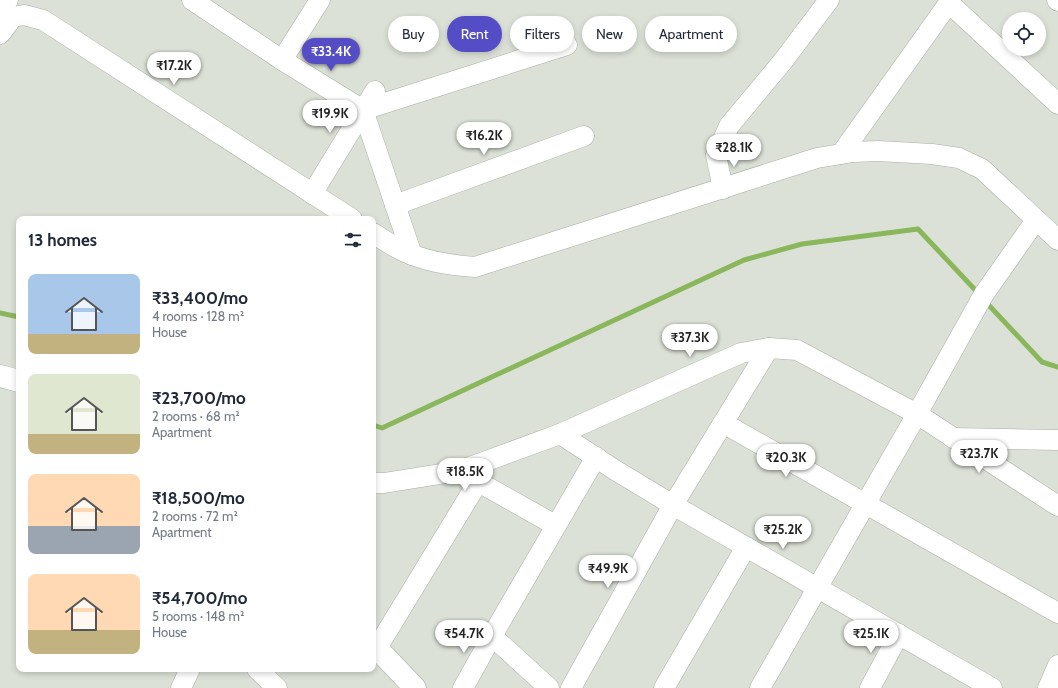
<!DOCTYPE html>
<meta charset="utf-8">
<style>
body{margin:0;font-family:Cabin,sans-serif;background:#f2f2f3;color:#1f2937;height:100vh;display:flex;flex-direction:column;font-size:15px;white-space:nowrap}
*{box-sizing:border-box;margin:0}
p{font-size:13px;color:#747a83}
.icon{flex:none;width:22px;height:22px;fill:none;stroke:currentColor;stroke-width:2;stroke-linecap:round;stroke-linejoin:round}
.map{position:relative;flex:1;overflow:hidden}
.drawer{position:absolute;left:16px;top:216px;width:360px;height:456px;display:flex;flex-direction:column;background:#fff;border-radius:8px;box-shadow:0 2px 6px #0003}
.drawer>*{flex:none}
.banner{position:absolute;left:388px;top:16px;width:380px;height:36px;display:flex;gap:8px}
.fabs{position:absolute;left:1002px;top:12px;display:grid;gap:8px}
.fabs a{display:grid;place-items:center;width:44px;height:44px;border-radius:50%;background:#fff;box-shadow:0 2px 6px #0003;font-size:20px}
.price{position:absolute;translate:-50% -34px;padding:0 9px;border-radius:14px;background:#fff;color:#222;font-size:13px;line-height:26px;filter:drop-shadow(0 1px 2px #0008)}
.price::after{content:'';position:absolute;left:50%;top:24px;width:12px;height:9px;margin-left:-6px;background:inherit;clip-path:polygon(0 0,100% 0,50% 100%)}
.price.current{background:#554dc5;color:#fff}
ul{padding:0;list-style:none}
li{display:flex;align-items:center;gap:12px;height:100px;padding:0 12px}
li span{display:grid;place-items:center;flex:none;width:112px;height:80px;border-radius:8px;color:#555}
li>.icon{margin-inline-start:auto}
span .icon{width:48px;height:48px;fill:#fffc;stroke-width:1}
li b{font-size:17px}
h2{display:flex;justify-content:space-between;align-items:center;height:48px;padding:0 12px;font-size:17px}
.chip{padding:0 14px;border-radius:18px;background:#fff;box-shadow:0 2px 6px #0003;font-size:14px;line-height:36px}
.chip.current{background:#554dc5;color:#fff}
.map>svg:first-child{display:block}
</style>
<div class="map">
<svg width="1058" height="688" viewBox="0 0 1058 688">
<rect width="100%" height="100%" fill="#dce1d7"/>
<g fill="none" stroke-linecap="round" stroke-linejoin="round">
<g stroke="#8ab75c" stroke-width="5">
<polyline points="984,300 1042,362 1058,367"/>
<polyline points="0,313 19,317"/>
<polyline points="373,425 382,428 744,260 802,244 918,229 979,294"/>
</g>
<g stroke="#a9afa5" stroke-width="21">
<g id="minor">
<polyline points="192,0 282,60 363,110 412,255"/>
<polyline points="1057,0 1058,1"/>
<polyline points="949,3 1058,104"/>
<polyline points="0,9 8,0"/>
<polyline points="0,34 13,17 24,15 43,20 352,219"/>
<polyline points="282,60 320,0"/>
<polyline points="363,110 567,45"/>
<polyline points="841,154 951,0"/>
<polyline points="723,189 716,155 729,126 783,61 829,0"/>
<polyline points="312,194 375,91"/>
<polyline points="395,205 584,136"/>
<path d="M373,233c8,5 15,10 24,15 24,13 51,17 78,19l342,-109 36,-6 25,-1 54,3 27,4 23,11 76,71"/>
<polyline points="723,423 1058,613"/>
<polyline points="560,434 615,470 673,505 992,688"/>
<polyline points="953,438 1058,440"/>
<polyline points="459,471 560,434 741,353 769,348 797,350 917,414 1058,506"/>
<polyline points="373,483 384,483 459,471 555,525"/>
<polyline points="377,648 478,482"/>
<polyline points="257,669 277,688"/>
<polyline points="181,688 190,669"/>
<polyline points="463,688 492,636"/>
<polyline points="549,688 492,636 596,457"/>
<polyline points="571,688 673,505 769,348"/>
<polyline points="664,688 746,547"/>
<polyline points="760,688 917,414 984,294 1036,220"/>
<polyline points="870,688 899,634"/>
<polyline points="1048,688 1058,665"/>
</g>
</g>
<g stroke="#a9afa5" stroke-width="23">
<g id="tertiary">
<polyline points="0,376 19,381"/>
<polyline points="373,644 415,688"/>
</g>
</g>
<use href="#minor" stroke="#fff" stroke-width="20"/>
<use href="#tertiary" stroke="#fff" stroke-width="22"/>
</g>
</svg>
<div class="fabs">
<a><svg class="icon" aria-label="locate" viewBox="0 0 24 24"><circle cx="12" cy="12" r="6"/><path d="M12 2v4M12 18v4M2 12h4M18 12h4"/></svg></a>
</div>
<b class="price current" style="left:331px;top:72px">₹33.4K</b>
<b class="price" style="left:174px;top:86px">₹17.2K</b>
<b class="price" style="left:330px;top:134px">₹19.9K</b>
<b class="price" style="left:484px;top:156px">₹16.2K</b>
<b class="price" style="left:734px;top:168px">₹28.1K</b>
<b class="price" style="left:690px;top:358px">₹37.3K</b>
<b class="price" style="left:979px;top:474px">₹23.7K</b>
<b class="price" style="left:786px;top:478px">₹20.3K</b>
<b class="price" style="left:465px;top:492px">₹18.5K</b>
<b class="price" style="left:783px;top:550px">₹25.2K</b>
<b class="price" style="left:608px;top:589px">₹49.9K</b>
<b class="price" style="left:464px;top:654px">₹54.7K</b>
<b class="price" style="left:871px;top:654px">₹25.1K</b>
<div class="banner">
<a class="chip">Buy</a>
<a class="chip current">Rent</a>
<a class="chip">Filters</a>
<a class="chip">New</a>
<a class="chip">Apartment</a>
</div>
<section class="drawer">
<h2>13 homes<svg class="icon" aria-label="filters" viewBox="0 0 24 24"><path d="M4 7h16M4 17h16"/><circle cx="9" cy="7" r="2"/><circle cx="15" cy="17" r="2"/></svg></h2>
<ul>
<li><span style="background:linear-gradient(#a9c7e8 75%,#c2b280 0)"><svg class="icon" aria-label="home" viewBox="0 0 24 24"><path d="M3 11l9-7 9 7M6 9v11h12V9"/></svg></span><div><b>₹33,400/mo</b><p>4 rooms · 128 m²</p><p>House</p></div></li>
<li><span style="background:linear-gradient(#dfe7d0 75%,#c2b280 0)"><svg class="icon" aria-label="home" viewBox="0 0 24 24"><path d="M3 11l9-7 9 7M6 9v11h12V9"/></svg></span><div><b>₹23,700/mo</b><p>2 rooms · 68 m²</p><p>Apartment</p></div></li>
<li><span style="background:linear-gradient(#ffd9b3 65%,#9aa5b1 0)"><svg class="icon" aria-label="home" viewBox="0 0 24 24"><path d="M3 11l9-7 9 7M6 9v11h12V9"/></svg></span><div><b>₹18,500/mo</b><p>2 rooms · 72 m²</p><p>Apartment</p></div></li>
<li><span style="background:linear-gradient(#ffd9b3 70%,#c2b280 0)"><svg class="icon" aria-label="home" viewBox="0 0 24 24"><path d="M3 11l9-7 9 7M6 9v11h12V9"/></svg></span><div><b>₹54,700/mo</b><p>5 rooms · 148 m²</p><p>House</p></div></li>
</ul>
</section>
</div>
